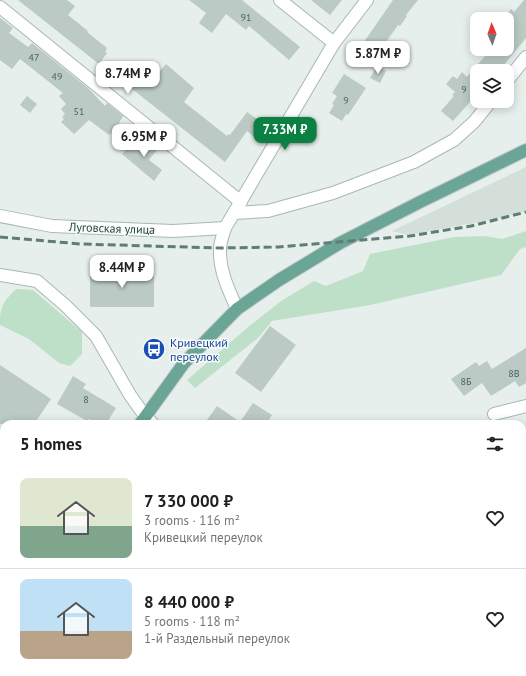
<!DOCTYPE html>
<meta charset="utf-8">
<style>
body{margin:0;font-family:"PT Sans",sans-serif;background:#f2f2f2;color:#202124;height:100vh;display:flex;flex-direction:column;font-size:15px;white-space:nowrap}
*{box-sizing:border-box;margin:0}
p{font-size:13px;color:#757577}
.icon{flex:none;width:22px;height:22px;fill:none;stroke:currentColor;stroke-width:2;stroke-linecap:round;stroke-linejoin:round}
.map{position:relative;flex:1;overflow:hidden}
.panel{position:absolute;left:0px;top:420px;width:526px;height:256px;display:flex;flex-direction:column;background:#fff;border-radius:12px 12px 0 0;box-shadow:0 2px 10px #0003}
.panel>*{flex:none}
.needle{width:26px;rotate:358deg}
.buttons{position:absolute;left:470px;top:12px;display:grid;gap:8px}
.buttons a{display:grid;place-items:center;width:44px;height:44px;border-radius:8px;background:#fff;box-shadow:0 2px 10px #0003;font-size:20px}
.price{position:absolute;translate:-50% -34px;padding:0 9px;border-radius:8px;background:#fff;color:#222;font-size:13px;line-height:26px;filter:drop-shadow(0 1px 2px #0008)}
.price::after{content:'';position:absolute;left:50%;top:24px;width:12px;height:9px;margin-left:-6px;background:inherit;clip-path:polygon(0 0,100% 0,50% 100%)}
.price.selected{background:#0b8043;color:#fff}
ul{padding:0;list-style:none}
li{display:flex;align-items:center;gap:12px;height:100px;padding:0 20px}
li+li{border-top:1px solid #e0e0e0}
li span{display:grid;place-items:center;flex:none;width:112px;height:80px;border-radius:8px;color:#555}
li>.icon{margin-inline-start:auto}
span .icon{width:48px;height:48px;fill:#fffc;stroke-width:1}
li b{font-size:17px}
h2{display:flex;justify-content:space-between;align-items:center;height:48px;padding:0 20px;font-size:17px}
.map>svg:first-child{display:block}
</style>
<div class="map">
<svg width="526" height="676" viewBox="0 0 526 676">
<rect width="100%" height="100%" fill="#e6efeb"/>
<polygon fill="#d4dfda" points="526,167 526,211 496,219 408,235 392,231"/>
<g fill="#bfe0c8">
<polygon points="526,231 526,247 520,249 501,275 370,305 272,321 258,338 195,388 187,380 247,328 281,301 314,281 326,286 363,271 370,254 454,237 485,236 502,239"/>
<path d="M16,289l17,1 49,42v22l-12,12 -11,-3 -30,-24 -29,-14c0,-19 3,-23 16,-36z"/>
</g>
<g fill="#bbcac4">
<polygon points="18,0 67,0 75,6 68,15 88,31 87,32 107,48 105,52 107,53 99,64"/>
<polygon points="189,0 242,0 300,47 289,60 249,26 246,30 226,14 212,33 199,23 206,13"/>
<polygon points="311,0 342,0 330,15"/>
<polygon points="393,0 418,0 406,15 407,16 400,26 398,25 372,62 357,52"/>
<polygon points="524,0 526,0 526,38 499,71 484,71 477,65 477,94 453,121 441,111 454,96 452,95 455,92 446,84 453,76 457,79 462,72 467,77 491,49 507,49 507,19 504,17 511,9 514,12"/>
<polygon points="0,18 13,28 9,33 28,47 32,43 88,88 105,106 107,103 123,116 119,123 121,125 113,135 110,133 109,135 89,120 74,134 61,122 64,119 62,117 65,114 61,109 66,104 59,96 63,93 20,59 12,69 0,60"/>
<polygon points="166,64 194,88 184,102 227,136 228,134 230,135 247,112 267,126 257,139 247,131 225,162 118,78 129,65 151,82"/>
<polygon points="377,66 386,71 380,83 370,78"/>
<polygon points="344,74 366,88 348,115 346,114 342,121 329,113 334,105 332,104 337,96 332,93"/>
<polygon points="27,96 37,104 30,113 20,105"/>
<polygon points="151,139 160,146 149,160 162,170 154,181 122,154 133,142 142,150"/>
<polygon points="154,270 154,307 90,307 90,271"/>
<polygon points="270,326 296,345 261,392 235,373"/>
<polygon points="526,348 526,383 519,387 515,381 491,396 482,383 464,396 451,379 476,362 479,366 487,361 492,369"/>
<polygon points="0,365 51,399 34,424 0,424"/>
<polygon points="73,376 86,384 83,388 116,408 106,424 98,424 89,419 87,421 57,404"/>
<polygon points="253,403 272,415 266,424 204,424 217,406 240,422"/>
</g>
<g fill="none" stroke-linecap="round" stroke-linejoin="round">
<g stroke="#a8b8b2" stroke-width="14">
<g id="minor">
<polyline points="280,0 334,43"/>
<polyline points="0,7 241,202"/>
<polyline points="507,81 526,57"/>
<polyline points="235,213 268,211 333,193 414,162 454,140 474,122 491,101"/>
<polyline points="0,216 52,226 173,231 225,228"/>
<polyline points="0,275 37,281 66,306 96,336 130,395 145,416 153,424"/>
<path d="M237,309c-8,-19 -18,-38 -17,-60 0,-7 3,-14 5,-21l109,-185 33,-43"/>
<polyline points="494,414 526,406"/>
<polyline points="35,672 40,676"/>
<polyline points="471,672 476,676"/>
</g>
</g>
<g stroke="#c2cac8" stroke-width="14">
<g id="major">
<polyline points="140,424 184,363 237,309 279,280 340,243 420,202 526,150"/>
<polyline points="0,656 4,650"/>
</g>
</g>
<use href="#minor" stroke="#fff" stroke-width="12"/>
<use href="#major" stroke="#6aa596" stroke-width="12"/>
<polyline stroke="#5f7d75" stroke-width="3" stroke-dasharray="8 4" stroke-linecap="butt" points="0,237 81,244 220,248 279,247 410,236 471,226 526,212"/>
</g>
<defs>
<g id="bus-disc" transform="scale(1.15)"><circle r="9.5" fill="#1a4fb4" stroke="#f7fbf9"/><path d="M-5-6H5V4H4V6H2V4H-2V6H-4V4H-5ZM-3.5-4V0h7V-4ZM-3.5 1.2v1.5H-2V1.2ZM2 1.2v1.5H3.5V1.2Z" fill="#fff"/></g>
</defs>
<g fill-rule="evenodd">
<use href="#bus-disc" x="154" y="349"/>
</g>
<g text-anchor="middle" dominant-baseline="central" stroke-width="3" stroke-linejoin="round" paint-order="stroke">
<g font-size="10" fill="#4a645c">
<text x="246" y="17">91</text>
<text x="34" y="57">47</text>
<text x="57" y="76">49</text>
<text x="464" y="89">9</text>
<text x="346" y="100">9</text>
<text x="79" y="111">51</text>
<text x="514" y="373">8В</text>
<text x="466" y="381">8Б</text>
<text x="86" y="399">8</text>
</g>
<g font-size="12" fill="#24423a" stroke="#f7fbf9">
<text transform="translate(112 228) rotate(2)">Луговская улица</text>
</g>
<g font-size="12" fill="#164399" stroke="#f7fbf9" text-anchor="start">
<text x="170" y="342">Кривецкий<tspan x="170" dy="14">переулок</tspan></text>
</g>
</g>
</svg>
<div class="buttons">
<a><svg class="needle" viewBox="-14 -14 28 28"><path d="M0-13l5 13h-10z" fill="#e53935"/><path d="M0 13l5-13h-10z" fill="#757577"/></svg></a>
<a><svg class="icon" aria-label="layers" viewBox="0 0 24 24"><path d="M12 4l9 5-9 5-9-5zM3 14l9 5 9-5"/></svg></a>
</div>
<b class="price" style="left:378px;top:75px">5.87M ₽</b>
<b class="price" style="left:128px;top:95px">8.74M ₽</b>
<b class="price selected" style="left:285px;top:151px">7.33M ₽</b>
<b class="price" style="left:144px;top:158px">6.95M ₽</b>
<b class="price" style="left:122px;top:289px">8.44M ₽</b>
<section class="panel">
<h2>5 homes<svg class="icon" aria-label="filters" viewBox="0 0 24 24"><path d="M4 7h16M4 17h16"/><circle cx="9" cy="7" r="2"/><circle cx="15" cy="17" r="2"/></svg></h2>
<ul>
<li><span style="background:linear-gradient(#dfe7d0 60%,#7fa58c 0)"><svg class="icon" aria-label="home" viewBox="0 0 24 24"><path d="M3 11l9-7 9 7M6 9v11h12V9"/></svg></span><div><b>7 330 000 ₽</b><p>3 rooms · 116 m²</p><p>Кривецкий переулок</p></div><svg class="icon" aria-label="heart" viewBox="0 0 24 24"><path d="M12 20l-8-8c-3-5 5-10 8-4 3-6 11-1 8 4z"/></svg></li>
<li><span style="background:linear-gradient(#bfe0f5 65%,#b9a48a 0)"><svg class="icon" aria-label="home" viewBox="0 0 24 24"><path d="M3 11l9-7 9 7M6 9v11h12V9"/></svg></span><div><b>8 440 000 ₽</b><p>5 rooms · 118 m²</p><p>1-й Раздельный переулок</p></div><svg class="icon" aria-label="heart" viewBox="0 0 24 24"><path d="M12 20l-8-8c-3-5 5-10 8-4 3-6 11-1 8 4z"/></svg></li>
</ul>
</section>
</div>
